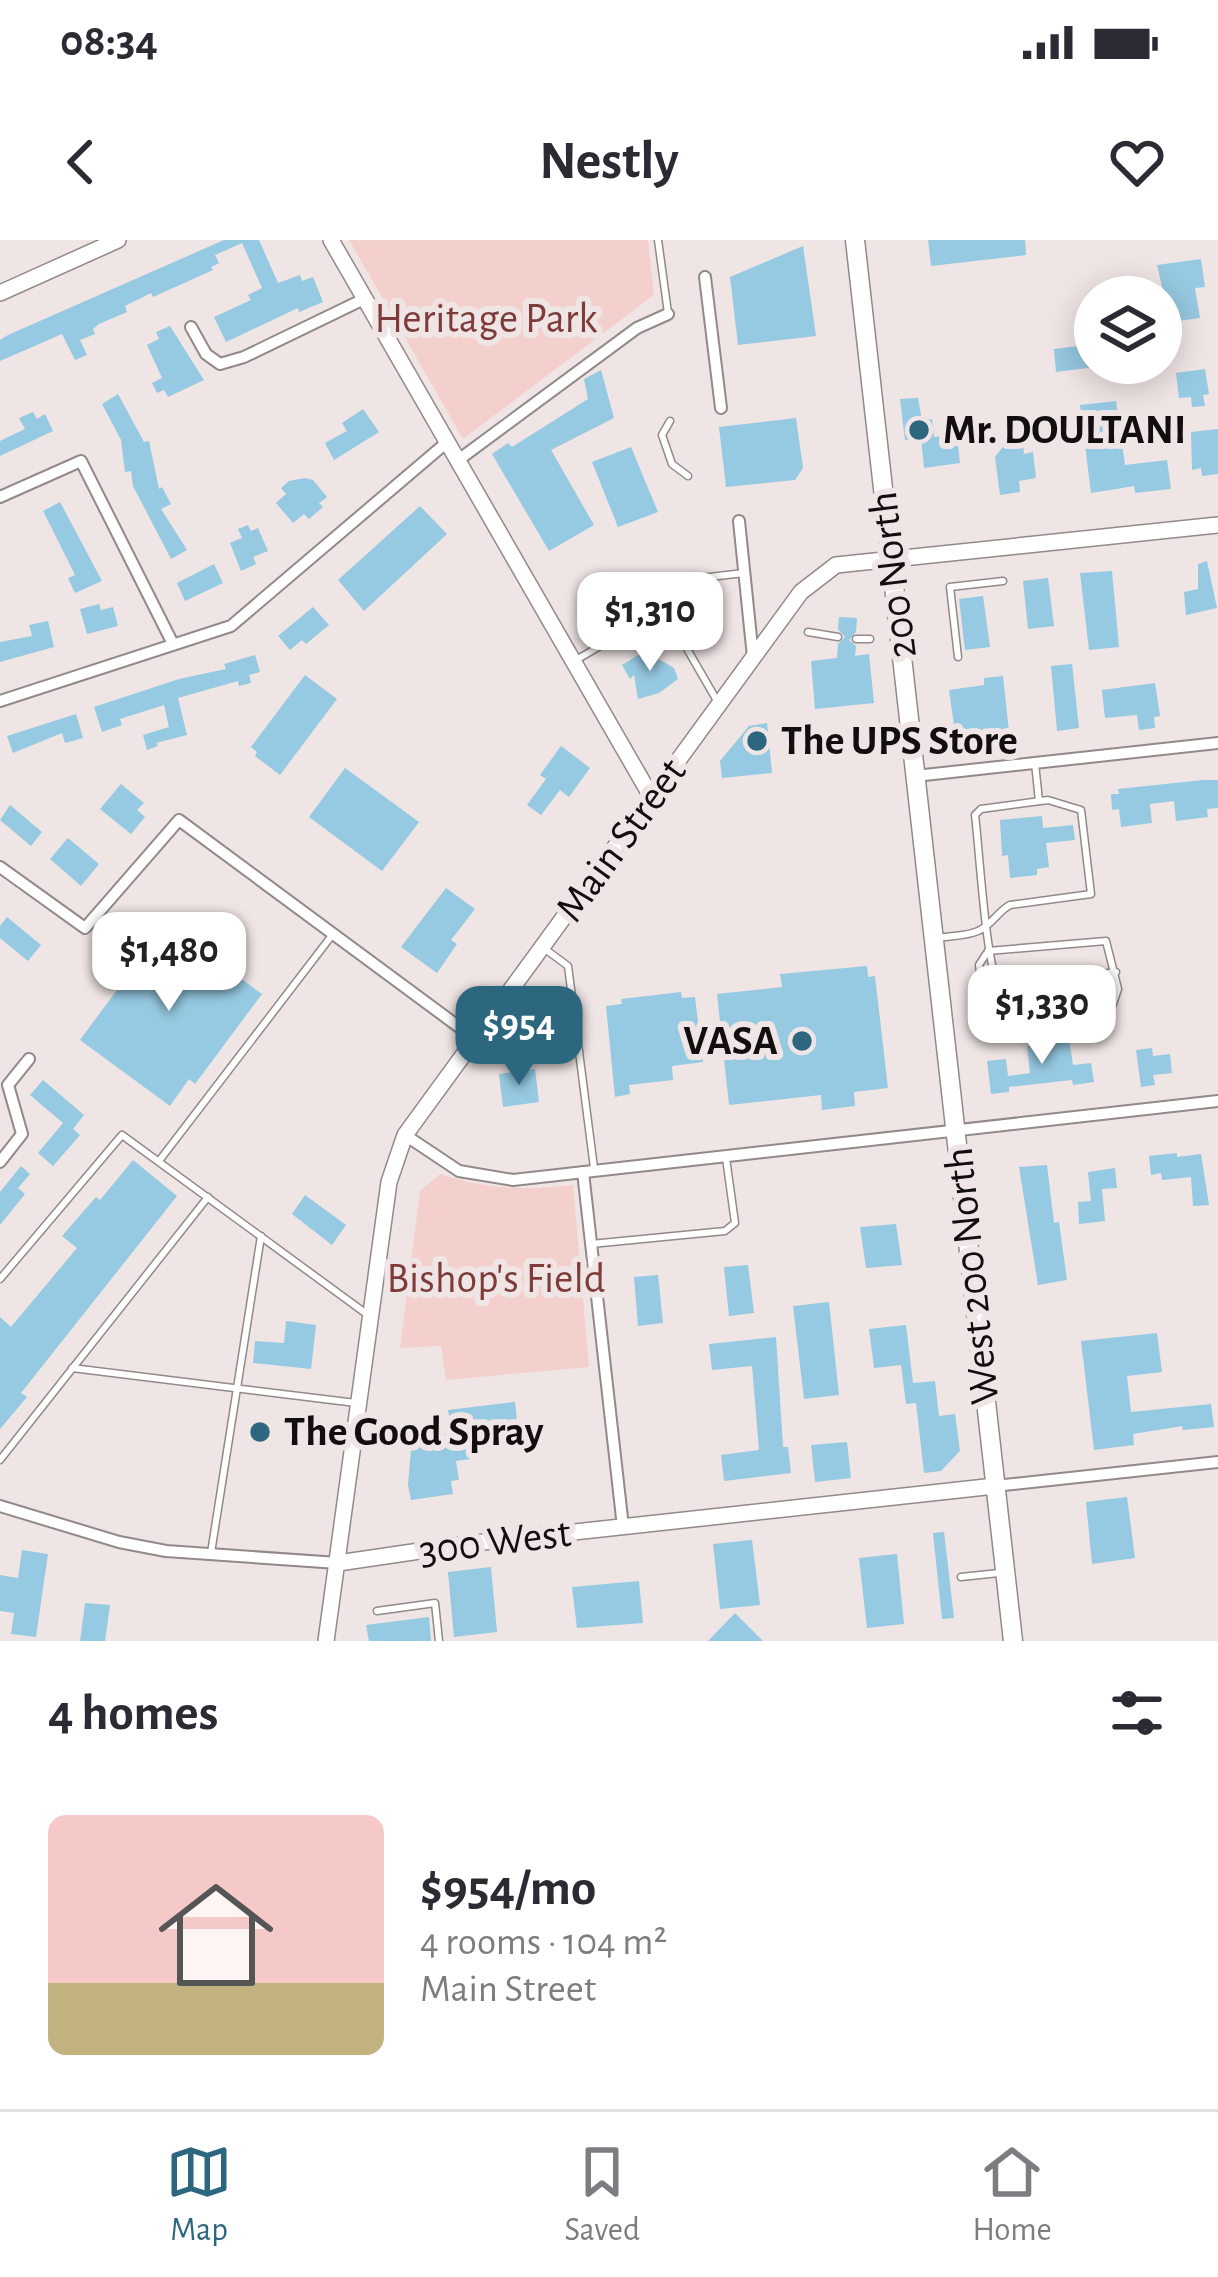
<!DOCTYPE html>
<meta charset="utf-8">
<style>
body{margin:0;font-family:"Alegreya Sans",sans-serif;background:#f2f2f3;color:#2b2b33;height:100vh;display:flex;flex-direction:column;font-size:45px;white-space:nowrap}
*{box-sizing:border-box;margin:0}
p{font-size:39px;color:#7c7c81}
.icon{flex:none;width:66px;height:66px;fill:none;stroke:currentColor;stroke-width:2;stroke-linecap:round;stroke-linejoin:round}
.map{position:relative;height:1401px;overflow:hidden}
.side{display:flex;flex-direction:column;background:#fff;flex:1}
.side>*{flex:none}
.buttons{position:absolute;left:1074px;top:36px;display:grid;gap:24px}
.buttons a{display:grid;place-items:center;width:108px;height:108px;border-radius:50%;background:#fff;box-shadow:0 6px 30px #0003;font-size:60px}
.price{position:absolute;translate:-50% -102px;padding:0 27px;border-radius:24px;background:#fff;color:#222;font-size:39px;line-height:78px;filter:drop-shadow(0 3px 6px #0008)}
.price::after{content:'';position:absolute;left:50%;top:72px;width:36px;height:27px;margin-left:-18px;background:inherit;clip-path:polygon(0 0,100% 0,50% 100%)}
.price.current{background:#2d667f;color:#fff}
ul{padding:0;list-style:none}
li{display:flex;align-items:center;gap:36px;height:300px;padding:0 48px}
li+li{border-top:3px solid #e1e1e2}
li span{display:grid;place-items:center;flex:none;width:336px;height:240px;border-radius:18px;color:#555}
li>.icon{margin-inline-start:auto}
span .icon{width:144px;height:144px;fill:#fffc;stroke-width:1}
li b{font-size:51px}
h2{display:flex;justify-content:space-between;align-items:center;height:144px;padding:0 48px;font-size:51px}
.status{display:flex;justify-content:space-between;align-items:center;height:84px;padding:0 60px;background:#fff;direction:ltr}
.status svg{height:33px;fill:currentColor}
header{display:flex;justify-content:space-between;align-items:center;height:156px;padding:0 48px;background:#fff;font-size:54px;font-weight:700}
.tabs{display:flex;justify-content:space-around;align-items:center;height:168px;border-top:3px solid #e1e1e2;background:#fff;font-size:33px;color:#7c7c81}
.tabs a{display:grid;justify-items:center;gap:6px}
.tabs .current{color:#2d667f}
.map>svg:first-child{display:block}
</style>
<div class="status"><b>08:34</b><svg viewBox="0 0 49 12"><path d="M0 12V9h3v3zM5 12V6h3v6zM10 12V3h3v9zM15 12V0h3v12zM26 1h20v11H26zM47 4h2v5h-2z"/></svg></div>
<header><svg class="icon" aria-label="back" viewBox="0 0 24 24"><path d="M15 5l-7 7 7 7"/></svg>Nestly<svg class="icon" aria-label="heart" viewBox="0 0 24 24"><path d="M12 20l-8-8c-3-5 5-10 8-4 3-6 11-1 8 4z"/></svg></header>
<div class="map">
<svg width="1218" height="1401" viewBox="0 0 1218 1401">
<rect width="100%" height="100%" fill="#efe5e4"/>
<g fill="#f4d0cd">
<polygon points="349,0 648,0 654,55 463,199"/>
<path d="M440,934c50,16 81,16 133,11l16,182 -143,13 -5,-34 -41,2 20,-157z"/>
</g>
<g fill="#96c9e2">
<polygon points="224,0 259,0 278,43 300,35 302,41 313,37 323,62 299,72 298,68 226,102 214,77 251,60 248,55 262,48 242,3 215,15 219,23 211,27 213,30 153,57 151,53 125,66 127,72 99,84 93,89 95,94 80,100 87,115 75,120 62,94 0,121 0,100 8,95"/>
<polygon points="928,0 1025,0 1026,15 931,26"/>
<polygon points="803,6 816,96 738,105 730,37"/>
<polygon points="1201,19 1205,47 1195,48 1200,78 1170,82 1157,25"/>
<polygon points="170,86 204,140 168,157 164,150 157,153 152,143 162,138 147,105 159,99 156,92"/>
<polygon points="1095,104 1095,127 1056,132 1054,109"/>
<polygon points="1205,129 1209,154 1203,155 1205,166 1192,167 1191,157 1179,158 1176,133"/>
<polygon points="601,130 614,178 551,210 594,285 549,311 492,214 508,203 512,207 588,159 584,139"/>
<polygon points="118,154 144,202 149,201 159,249 162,247 171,264 161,269 187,310 171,319 133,246 131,231 125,232 121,200 102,164"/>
<polygon points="918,158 922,181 932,179 934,197 957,194 960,223 924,228 921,198 905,200 900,159"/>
<polygon points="1116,161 1125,225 1167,220 1171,249 1135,253 1134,246 1091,253 1080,165"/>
<polygon points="363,169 379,192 334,220 325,203 347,191 342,183"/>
<polygon points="33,172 37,179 45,174 53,191 0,216 0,201 25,189 19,178"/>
<polygon points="796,178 803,228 795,240 726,247 719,187"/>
<polygon points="1218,189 1218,234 1202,236 1201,228 1192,230 1191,192"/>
<polygon points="1023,202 1024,214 1033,212 1036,238 1019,241 1020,252 1000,255 995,217 1005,204"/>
<polygon points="631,207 658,272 618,287 592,222"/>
<polygon points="305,238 313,240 327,257 319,263 323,267 309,279 304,274 293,283 276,263 286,254 281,248 289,241"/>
<polygon points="60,262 102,341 75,353 68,338 75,335 43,271"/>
<polygon points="420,266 447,294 364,371 338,340"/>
<polygon points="248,285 251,291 258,288 268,311 253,317 256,324 241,331 230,303 242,298 238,289"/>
<polygon points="1207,321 1217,368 1186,375 1184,352 1198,349 1198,324"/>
<polygon points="214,324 223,343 185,361 177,343"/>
<polygon points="1112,331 1119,407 1089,410 1080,333"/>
<polygon points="1048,338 1054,386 1028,389 1023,341"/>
<polygon points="703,351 722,395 694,407 677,362"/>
<polygon points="983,356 990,407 965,410 959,359"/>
<polygon points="99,364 101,370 113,367 118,386 87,394 80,369"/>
<polygon points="313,367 329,385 306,404 302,400 290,410 278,396"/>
<polygon points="839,377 857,378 856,392 849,400 856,406 855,416 869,414 874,463 815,469 811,421 837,418 838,404 845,397 838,389"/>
<polygon points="48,381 54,407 0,422 0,402 32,396 29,385"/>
<polygon points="645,411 674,428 678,439 659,453 638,459 634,435 630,439 622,425"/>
<polygon points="255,415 260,432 249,435 251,443 239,446 238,441 178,458 187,495 156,503 158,506 147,510 143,495 169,487 164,465 120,479 122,485 102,492 94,467 179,439 226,429 224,424"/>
<polygon points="1072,424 1079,488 1057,491 1051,426"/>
<polygon points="305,435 337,459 280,535 255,516 257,512 251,507"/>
<polygon points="1003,436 1010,501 957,507 949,450 984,445 984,438"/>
<polygon points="1155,443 1160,476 1154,477 1155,488 1139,490 1137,475 1105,478 1102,450"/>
<polygon points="76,474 83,498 65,503 62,493 13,513 7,496"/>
<polygon points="767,483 772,533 722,538 720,521 749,486"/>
<polygon points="561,506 590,528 569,557 560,550 541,575 527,565 546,539 540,535"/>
<polygon points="345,528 419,582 382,631 309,577"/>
<polygon points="1203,540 1218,540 1218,568 1207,569 1208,577 1176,581 1174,561 1150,564 1152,583 1121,587 1119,569 1112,570 1111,554 1119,554 1118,549"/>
<polygon points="121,544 144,563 137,570 145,577 131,594 100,569"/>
<polygon points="10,565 42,592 31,606 0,580"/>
<polygon points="1042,576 1043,588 1073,585 1075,600 1046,603 1049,627 1037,629 1037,635 1010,638 1008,615 1002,616 1000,580"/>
<polygon points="68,598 99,624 81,646 50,619"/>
<polygon points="446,648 475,669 451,700 457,704 437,733 401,707"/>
<polygon points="7,677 41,705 28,721 0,698 0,686"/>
<polygon points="166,684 262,754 195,844 189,839 170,866 80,800 131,731 116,720 135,695 150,706"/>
<polygon points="867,726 868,737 875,736 888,848 854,852 855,866 822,870 821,855 729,865 717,754 782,747 780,734"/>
<polygon points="681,752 682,758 695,757 703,822 672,826 673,840 629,845 630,854 615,857 606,766 622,764 621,759"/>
<polygon points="1067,786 1073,825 1091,823 1094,842 1073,845 1072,840 1009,847 1009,852 991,854 987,821 1006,819 1008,836 1030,833 1027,806 1056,803 1054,788"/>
<polygon points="1152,808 1153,816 1170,814 1172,833 1153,835 1155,845 1141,847 1136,810"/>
<polygon points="535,829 539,862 503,867 499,834"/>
<polygon points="43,840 84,875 73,889 80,895 53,926 38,913 63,883 30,855"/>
<polygon points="1177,913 1177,917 1201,914 1209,965 1193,966 1191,937 1162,940 1161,933 1151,935 1149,916"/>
<polygon points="133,920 177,956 21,1153 27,1157 0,1189 0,1077 11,1087 77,1008 62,996 96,957 100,960"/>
<polygon points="1047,925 1054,983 1059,982 1067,1040 1038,1045 1019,927"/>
<polygon points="21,926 30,934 18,948 25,954 0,985 0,952"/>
<polygon points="1115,928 1117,948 1102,949 1105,981 1079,984 1078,962 1091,961 1088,932"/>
<polygon points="305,955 346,985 332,1005 292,974"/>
<polygon points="896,984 902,1025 866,1028 860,987"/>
<polygon points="748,1025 754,1073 729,1076 724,1027"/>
<polygon points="658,1035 663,1083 638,1086 634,1037"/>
<polygon points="829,1062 839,1155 804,1159 793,1066"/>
<polygon points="286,1081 316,1085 311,1129 253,1123 255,1101 284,1103"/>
<polygon points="906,1085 913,1143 935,1141 939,1176 955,1174 960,1211 941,1231 924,1233 916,1163 906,1164 901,1125 874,1128 869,1089"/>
<polygon points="1157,1093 1162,1132 1127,1136 1131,1172 1211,1164 1214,1187 1183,1190 1182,1186 1133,1194 1134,1205 1094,1210 1081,1101"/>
<polygon points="776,1097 783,1207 788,1207 791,1233 724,1241 721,1215 759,1210 752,1126 712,1130 709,1104"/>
<polygon points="515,1162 519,1198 469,1204 471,1219 456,1221 459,1240 451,1241 453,1254 411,1260 408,1245 412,1198 452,1193 448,1170"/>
<polygon points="847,1202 851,1238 815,1242 811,1205"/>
<polygon points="1127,1257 1135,1318 1092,1324 1086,1262"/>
<polygon points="944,1292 954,1378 942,1379 933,1293"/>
<polygon points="752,1300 760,1365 720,1369 713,1304"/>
<polygon points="22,1310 48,1314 36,1397 11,1394 14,1373 0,1371 0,1335 18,1338"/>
<polygon points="897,1314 904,1384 867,1388 859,1318"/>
<polygon points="491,1327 497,1392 454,1397 448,1332"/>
<polygon points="639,1341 643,1383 577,1388 572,1347"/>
<polygon points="85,1363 110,1365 105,1401 80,1401"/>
<polygon points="735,1373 763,1401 708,1401"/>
<polygon points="429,1377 431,1401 369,1401 366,1385"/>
</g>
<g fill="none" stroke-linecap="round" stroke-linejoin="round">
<g stroke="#928988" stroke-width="9">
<g id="lane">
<polyline points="658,0 668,73"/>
<polyline points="670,181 662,195 672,224 688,236"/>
<polyline points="664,369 716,459"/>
<polyline points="808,392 838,397"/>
<polyline points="856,399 870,399"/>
<polyline points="958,417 950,347 1003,341"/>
<polyline points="576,420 664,369 662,351 675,341 744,333"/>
<polyline points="1035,523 1039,561"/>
<path d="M937,698c13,-2 30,-2 41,-7 13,-5 20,-20 32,-26l81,-11 -10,-84 -33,-10 -67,9 -6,6c4,30 11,154 24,170h11"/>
<polyline points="545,709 568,726 594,928"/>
<polyline points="988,711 1106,701 1118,749 1113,764 1091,770"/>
<polyline points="986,714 979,725 985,772 989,778 1079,771"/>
<polyline points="1093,735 1116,732"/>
<polyline points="159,921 333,694"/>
<polyline points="591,1004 725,991 735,983 726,918"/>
<polyline points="0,1039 122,895 368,1075"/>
<polyline points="72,1128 356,1163"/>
<polyline points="0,1220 208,957"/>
<polyline points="211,1313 261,996"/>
<polyline points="961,1337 999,1333"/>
<polyline points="377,1371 435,1363 439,1401"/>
</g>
</g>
<g stroke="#928988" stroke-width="14">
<g id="street">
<polyline points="705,37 721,168"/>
<polyline points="191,87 206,114 220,124 244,117 364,59"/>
<polyline points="457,221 637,88 668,74"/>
<polyline points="0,257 81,221 173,404"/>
<polyline points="739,281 753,417"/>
<polyline points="0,461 231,386 446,203"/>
<polyline points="915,536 1218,503"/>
<polyline points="0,627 85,688 179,580 474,798"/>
<polyline points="405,895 459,931 513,940 1218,861"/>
<polyline points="0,922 22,894 8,845 29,819"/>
<polyline points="583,932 623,1287"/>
<polyline points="995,1246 1218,1222"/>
<polyline points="0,1266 119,1302 166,1311 338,1323"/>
</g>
</g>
<g stroke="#928988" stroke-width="18">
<g id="secondary">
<polyline points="331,0 652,558"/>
<polyline points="0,53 118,0"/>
<polyline points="338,1323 474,1303 995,1246"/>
<polyline points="326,1401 389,942 405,895 801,352 836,325 1218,285"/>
</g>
</g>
<g stroke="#928988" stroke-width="21">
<polyline id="primary" points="855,0 1013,1401"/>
</g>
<use href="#lane" stroke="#fff" stroke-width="6"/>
<use href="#street" stroke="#fff" stroke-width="10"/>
<use href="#secondary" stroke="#fff" stroke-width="15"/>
<use href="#primary" stroke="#fff" stroke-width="18"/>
</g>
<g fill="#2d667f" stroke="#efe5e4" stroke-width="4.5">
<circle cx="919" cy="190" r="12"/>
<circle cx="757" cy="501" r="12"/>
<circle cx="802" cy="801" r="12"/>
<circle cx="260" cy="1192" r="12"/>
</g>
<g text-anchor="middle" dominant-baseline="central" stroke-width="12" stroke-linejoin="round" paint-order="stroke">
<g font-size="42" fill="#7e3b3a" stroke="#efe5e4">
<text x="486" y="79">Heritage Park</text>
<text x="496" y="1039">Bishop's Field</text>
</g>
<g font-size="42" font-weight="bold" fill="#110e0d" stroke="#efe5e4" text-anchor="start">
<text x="943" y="190">Mr. DOULTANI</text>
<text x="781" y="501">The UPS Store</text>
<text x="778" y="801" text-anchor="end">VASA</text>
<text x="284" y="1192">The Good Spray</text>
</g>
<g font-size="42" fill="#110e0d" stroke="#efe5e4">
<text transform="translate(893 335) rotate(-97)">200 North</text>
<text transform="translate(621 600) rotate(-54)">Main Street</text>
<text transform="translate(972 1036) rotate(-96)">West 200 North</text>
<text transform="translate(495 1302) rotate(-7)">300 West</text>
</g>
</g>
</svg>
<div class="buttons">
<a><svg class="icon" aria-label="layers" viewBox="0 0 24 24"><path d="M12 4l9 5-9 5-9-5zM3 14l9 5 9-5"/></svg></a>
</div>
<b class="price" style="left:650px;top:434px">$1,310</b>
<b class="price" style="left:169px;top:774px">$1,480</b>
<b class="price" style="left:1042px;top:827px">$1,330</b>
<b class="price current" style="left:519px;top:848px">$954</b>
</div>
<section class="side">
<h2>4 homes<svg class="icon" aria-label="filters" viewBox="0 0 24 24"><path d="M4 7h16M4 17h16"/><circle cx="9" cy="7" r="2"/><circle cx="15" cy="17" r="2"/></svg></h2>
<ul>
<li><span style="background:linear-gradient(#f6c9c9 70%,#c2b280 0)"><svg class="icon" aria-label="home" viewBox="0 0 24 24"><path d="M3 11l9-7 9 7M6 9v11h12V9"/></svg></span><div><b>$954/mo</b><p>4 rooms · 104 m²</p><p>Main Street</p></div></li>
</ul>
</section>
<nav class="tabs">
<a class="current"><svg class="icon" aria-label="map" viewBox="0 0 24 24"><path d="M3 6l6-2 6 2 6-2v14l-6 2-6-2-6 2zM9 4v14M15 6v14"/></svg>Map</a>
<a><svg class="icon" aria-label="saved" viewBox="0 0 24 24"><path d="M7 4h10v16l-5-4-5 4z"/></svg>Saved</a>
<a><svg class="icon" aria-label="home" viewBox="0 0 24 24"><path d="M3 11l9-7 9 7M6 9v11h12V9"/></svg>Home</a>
</nav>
